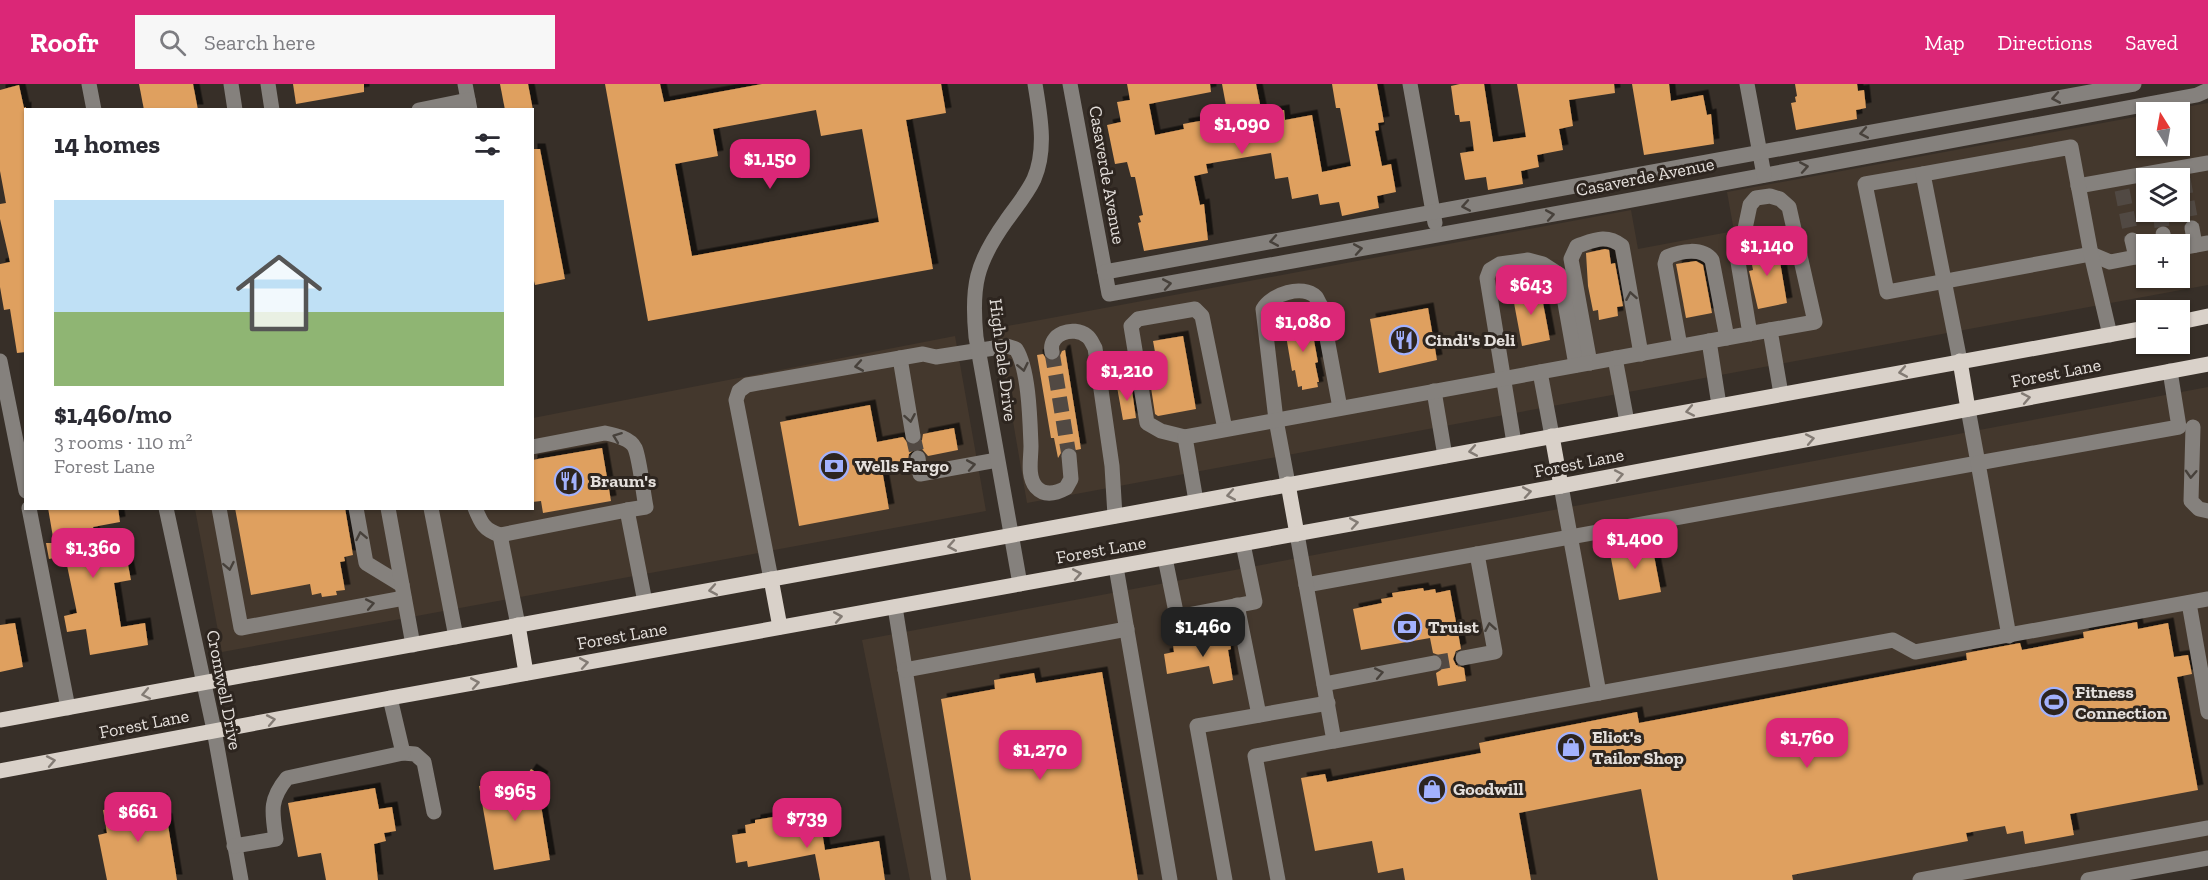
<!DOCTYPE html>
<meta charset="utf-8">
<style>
body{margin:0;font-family:"Zilla Slab",serif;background:#f7f7f7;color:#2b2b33;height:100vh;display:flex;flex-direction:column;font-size:22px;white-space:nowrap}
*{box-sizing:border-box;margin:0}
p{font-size:20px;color:#7c7c81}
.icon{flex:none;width:33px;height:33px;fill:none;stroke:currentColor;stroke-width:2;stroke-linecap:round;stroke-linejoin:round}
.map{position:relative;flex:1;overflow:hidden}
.details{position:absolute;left:24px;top:24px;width:510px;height:402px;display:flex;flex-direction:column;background:#fff;border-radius:0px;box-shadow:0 2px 4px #0004}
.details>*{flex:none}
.needle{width:39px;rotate:349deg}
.controls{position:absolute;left:2136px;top:18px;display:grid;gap:12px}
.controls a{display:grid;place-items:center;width:54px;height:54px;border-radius:0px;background:#fff;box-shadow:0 2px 4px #0004;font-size:30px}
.price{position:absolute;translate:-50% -51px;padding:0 14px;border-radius:12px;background:#db2777;color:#fff;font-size:20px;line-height:39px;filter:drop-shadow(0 2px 3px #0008)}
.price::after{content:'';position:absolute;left:50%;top:36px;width:18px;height:14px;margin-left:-9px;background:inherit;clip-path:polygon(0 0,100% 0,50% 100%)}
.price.on{background:#222;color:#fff}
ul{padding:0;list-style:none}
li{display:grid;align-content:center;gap:12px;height:318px;padding:0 30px}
li span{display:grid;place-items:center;height:186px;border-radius:0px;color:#555}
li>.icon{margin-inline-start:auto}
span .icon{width:108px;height:108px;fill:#fffc;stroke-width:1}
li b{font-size:26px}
h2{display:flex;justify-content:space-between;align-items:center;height:72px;padding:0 30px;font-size:26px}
header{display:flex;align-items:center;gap:36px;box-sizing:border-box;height:84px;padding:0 30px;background:#db2777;color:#fff}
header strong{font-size:28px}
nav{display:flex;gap:33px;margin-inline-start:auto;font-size:21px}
.search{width:420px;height:54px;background:#f7f7f7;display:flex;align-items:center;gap:15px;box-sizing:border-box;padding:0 21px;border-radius:0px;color:#7c7c81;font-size:22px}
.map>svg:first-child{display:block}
</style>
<header>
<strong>Roofr</strong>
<div class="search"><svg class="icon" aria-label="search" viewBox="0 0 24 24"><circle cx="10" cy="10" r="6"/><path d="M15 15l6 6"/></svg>Search here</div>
<nav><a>Map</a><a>Directions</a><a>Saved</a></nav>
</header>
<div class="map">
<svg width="2208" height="796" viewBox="0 0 2208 796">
<defs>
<filter id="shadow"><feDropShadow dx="5.5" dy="-5.5" stdDeviation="0" flood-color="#0009"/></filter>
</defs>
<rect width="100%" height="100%" fill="#372f28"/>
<g fill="#44382d" fill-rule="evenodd">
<path d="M2208,19v182l-1181,218 -30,-175 634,-118 7,39 96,-18 -7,-39 419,-77v31h34v-34h-23zM2146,94h34v34h-34zM2146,160h34v34h-34z"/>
<polygon points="955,252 986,427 222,568 195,425 532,424 533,334"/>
<polygon points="2208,303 2208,774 2087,796 910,796 862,556"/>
</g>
<g fill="#dfa05f" fill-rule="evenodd" filter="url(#shadow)">
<polygon points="139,0 193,0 198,26 144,26"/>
<polygon points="293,0 364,0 364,8 296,20"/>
<polygon points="500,0 528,0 533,26 505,26"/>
<path d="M605,0h55l4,18 98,-18h179l5,29 -40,7 27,149 -285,52zM816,26l5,26 41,-7 17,93 -187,34 -17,-92 43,-8 -5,-27z"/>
<polygon points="1127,0 1210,0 1211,8 1149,20 1155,51 1184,45 1183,40 1228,32 1222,0 1256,0 1262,30 1284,26 1285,36 1312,31 1322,88 1351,82 1340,24 1336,24 1332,0 1377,0 1384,38 1378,39 1379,46 1375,47 1382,82 1391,80 1396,108 1377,112 1379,124 1342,132 1339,118 1320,121 1318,110 1292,115 1288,93 1275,95 1271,69 1206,80 1208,89 1194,92 1200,121 1204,120 1208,156 1144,167 1138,139 1141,138 1139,132 1143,131 1135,93 1131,93 1127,78 1115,80 1107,41 1121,38 1117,18 1130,16"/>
<polygon points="1460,0 1484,0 1493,58 1526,53 1517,0 1614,0 1615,9 1569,16 1573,42 1559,45 1563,66 1537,71 1539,83 1521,87 1523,100 1488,106 1486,93 1465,96 1460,69 1474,67 1470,37 1460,38 1459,31 1455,31 1451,2"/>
<polygon points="1632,0 1669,0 1671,17 1703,11 1707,31 1711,30 1714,60 1644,71"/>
<polygon points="1795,0 1857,0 1858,7 1864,6 1866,24 1856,26 1857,35 1796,46 1791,19 1796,18 1795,13 1797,12"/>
<polygon points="19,1 24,24 26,23 26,268 17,269 10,225 4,226 0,203 0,180 10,178 0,135 0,120 6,119 0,87 0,6"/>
<polygon points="532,65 540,65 565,195 535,201 532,189"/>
<polygon points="1777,160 1787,219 1758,225 1749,187 1753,186 1750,170 1751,165"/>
<polygon points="1605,165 1609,166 1611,180 1615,179 1623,222 1617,223 1618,232 1599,236 1598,226 1593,227 1588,202 1586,169"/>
<polygon points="1696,177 1703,181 1712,229 1686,234 1676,180"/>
<polygon points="1540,203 1550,256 1522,262 1512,208"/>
<polygon points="1428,224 1437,276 1379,289 1370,235"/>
<polygon points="1310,235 1318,278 1315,279 1319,298 1317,298 1318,303 1302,306 1302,302 1298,303 1295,286 1292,287 1284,240"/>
<polygon points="1183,252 1196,325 1158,332 1155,330 1150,297 1160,295 1153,257"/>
<polygon points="1065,266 1081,365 1076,366 1069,362 1064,364 1058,374 1054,354 1051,354 1037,271 1043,270 1047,276 1053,278 1058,276 1062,267"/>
<polygon points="1131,300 1136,334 1123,336 1117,303"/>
<polygon points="870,321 877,358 903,353 909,361 915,361 922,356 923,350 954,344 958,366 928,372 922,365 916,364 909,370 908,376 881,380 889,425 799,442 780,338"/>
<polygon points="602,364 611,417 543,429 541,417 532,418 532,376"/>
<polygon points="48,424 118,424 120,438 93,443 100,471 110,470 110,474 126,471 131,496 114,499 121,543 145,539 148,561 90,571 86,545 67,548 64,532 77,529 65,472 49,475 46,459 54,459"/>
<polygon points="235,424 345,424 353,471 344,473 345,477 340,478 345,506 336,507 337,511 322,513 321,509 312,511 310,500 251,511"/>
<polygon points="1651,456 1661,508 1619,516 1609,464"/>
<polygon points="1423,504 1424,507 1435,505 1436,509 1450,506 1461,565 1456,567 1453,575 1456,581 1464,584 1466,597 1438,602 1436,589 1441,586 1444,578 1441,572 1433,569 1430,554 1361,566 1353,525 1382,519 1381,515 1393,513 1392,509"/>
<polygon points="2137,538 2138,545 2168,539 2174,573 2188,571 2192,590 2177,593 2198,706 2070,730 2074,751 2025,760 2023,747 2007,750 2005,742 1966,749 1968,757 1792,791 1793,796 1658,796 1641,705 1519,729 1531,796 1405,796 1403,784 1378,789 1372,757 1315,767 1301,694 1325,690 1327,698 1481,669 1479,659 1637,628 1639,639 1967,576 1966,569 2020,559 2022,566 2084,554 2083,548"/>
<polygon points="15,539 23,583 0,588 0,541"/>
<polygon points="1229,551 1231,565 1228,566 1233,596 1213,600 1209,582 1167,590 1164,570 1174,568 1173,561"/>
<polygon points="1102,588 1138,796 971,796 941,615 995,605 994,596 1034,589 1036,599"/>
<polygon points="531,685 543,693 538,703 550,776 494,786 479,702 525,694"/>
<polygon points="375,704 379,725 392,723 396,747 384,749 386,757 374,760 378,796 326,796 321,769 298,773 288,719"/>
<polygon points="162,715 165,734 167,735 177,796 107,796 98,751 107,749 103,726"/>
<polygon points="805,731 805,734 815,732 816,735 820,735 825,766 879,757 885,796 820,796 815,770 748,783 747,777 736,779 732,751 746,749 745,741 755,739 755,736 773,733 773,736"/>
</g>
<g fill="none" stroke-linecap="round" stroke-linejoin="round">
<g stroke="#514943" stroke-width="15" stroke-dasharray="15 8" stroke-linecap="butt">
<polyline points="2183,95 2192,144"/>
<polyline points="2122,106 2132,156"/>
<polyline points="2160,128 2163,150"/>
<polyline points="1052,268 1069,372"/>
<polyline points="913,352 918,374"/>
<polyline points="1434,579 1463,574"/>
</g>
<g stroke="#85817d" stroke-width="15">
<polyline points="89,0 94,26"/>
<polyline points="231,0 235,26"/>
<polyline points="268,0 272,26"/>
<polyline points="465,0 470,26"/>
<polyline points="1070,0 1109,210 1615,119 2197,11 2208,6"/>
<polyline points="1410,0 1435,139"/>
<polyline points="1747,0 1764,91"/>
<polyline points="419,26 468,16"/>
<polyline points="1923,90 1865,100 1887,208 2091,170 2110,178 2146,171"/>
<polyline points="2078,102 2208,79"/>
<polyline points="2192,144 2195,161"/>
<polyline points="2163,150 2165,160"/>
<polyline points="2132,156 2136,173"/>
<polyline points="2180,164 2208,159"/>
<polyline points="1105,188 2134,0"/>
<polyline points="1770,246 1781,310"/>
<polyline points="1709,257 1719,321"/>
<path d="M1680,262l-15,-82 2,-7c14,-6 35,-10 45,3l15,78"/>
<path d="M1052,268c-4,-18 21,-27 35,-16 4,3 5,7 8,12l17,118 3,50"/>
<polyline points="900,274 913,352"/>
<polyline points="1615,274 1627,338"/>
<polyline points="0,277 26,407"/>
<polyline points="1960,277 1923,90 2071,63 2091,170 2110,251"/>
<path d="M1590,279l-19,-104 6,-13c18,-6 29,-12 45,0l19,108"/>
<polyline points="1540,288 1552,352"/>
<polyline points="1434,307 1445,372"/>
<polyline points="2193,343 2191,417 2199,425 2208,427"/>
<polyline points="1185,353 1161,347 1147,339 1131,242 1138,235 1195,225 1202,232 1225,345"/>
<polyline points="1514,359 1487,194 1490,186 1500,180 1528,176 1543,180 1560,191 1576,281"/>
<path d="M532,363l73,-14c10,2 25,5 30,15 5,12 8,45 11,59l-19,3"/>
<polyline points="918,374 920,390 997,376"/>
<path d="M1288,400l-12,-64 -13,-111c9,-15 39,-25 53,-12 2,3 3,6 5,9l19,102"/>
<polyline points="1561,402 1599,609"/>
<polyline points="1196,417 1185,353 1770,246 1815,238 1789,123 1780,115 1770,112 1756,114 1750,121 1738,178 1750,250"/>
<polyline points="29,424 68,624"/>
<polyline points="166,424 214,646 241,796"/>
<polyline points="219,424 241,544 404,514"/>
<polyline points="356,424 366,479 402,501"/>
<polyline points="388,424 413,561"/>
<polyline points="431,424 456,553"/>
<path d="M475,424c6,15 9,22 25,27"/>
<polyline points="1165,474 1177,533 1255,518 1243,460"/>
<polyline points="1116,483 1170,796"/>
<path d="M771,495l-35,-179 3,-9 8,-6 176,-31 13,3 71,-11 9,3c13,20 14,72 15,97 0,13 -4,30 5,41 9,10 21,6 30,1l5,-9 -2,-23"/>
<path d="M1020,500l-44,-247c-5,-51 0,-74 30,-116 9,-13 21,-27 28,-42 13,-30 6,-64 1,-95"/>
<polyline points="1306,501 1978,379 1968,325"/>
<polyline points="2189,519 2208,628"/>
<polyline points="1237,521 1259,631"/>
<polyline points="895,523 939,796"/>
<polyline points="518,541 500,451 627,426 645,518"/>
<polyline points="2009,552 1978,379 2179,343 2170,287"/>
<polyline points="1463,574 1495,568 1477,470"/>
<polyline points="905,586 1127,545"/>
<polyline points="1324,600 1434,579"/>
<polyline points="1334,657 1893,556 1915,568 2208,515"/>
<polyline points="403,669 415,670 424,678 434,728"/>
<path d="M234,762l42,-7c-4,-27 -7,-39 11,-61l116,-25 -13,-55"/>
<polyline points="1225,796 1197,642 1328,619"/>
<polyline points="1278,796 1255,672 1334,657 1297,450"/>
<polyline points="1920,796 2208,744"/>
<polyline points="2088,796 2208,774"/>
</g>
<g stroke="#d9d1c9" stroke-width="15">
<polyline points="2180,238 2208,232"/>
<polyline points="1960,277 1968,325"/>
<polyline points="1552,352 1561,402"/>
<polyline points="1288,400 1297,450"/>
<polyline points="771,495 780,543"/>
<polyline points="518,541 526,589"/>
<polyline points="0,636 2146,244"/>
<polyline points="0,687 390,614 1561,402 2208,280"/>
</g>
</g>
<defs><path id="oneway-chevron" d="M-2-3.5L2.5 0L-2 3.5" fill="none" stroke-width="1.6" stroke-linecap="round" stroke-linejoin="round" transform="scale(1.5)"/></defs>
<g stroke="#47413b">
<use href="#oneway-chevron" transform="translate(2056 14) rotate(170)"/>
<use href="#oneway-chevron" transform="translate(1864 49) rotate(170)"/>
<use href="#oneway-chevron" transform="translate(1804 83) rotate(-10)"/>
<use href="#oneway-chevron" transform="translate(1466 122) rotate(170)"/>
<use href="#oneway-chevron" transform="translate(1550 131) rotate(-10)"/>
<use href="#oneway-chevron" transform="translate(1274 157) rotate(170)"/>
<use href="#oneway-chevron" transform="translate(1358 165) rotate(-10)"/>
<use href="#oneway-chevron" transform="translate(1167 200) rotate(-10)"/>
<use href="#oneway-chevron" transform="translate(1631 212) rotate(-100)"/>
<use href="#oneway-chevron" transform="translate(859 282) rotate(170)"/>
<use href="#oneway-chevron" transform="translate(1023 283) rotate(78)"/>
<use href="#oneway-chevron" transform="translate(910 334) rotate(80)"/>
<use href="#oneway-chevron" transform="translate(617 353) rotate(-159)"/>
<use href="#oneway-chevron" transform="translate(971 381) rotate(-10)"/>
<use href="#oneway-chevron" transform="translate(2191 390) rotate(93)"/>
<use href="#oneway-chevron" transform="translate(361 452) rotate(-101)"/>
<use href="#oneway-chevron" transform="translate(229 482) rotate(79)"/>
<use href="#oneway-chevron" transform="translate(370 520) rotate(-11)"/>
<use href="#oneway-chevron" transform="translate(1490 543) rotate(-100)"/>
<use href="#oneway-chevron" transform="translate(1379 589) rotate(-11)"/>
</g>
<g stroke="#837b74">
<use href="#oneway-chevron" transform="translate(1903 288) rotate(170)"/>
<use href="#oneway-chevron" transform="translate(2026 314) rotate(-11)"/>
<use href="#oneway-chevron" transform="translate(1690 327) rotate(169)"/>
<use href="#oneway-chevron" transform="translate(1810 355) rotate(-11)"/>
<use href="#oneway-chevron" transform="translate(1473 367) rotate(170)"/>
<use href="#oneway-chevron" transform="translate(1619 391) rotate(-11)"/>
<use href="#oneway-chevron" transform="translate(1527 408) rotate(-10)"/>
<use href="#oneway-chevron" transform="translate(1231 411) rotate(170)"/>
<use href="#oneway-chevron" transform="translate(1354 439) rotate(-10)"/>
<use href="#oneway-chevron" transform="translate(952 462) rotate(170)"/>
<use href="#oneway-chevron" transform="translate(1077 490) rotate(-10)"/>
<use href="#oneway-chevron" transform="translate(713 506) rotate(170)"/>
<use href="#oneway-chevron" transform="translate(838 533) rotate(-10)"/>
<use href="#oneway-chevron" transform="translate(584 579) rotate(-10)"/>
<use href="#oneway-chevron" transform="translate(475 599) rotate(-10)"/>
<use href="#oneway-chevron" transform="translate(146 610) rotate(169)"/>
<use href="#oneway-chevron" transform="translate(271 636) rotate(-11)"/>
<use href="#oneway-chevron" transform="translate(51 677) rotate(-11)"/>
</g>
<defs>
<g id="restaurant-ring" transform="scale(1.5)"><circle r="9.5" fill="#2d251f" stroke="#a3b2fd" stroke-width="1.5"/><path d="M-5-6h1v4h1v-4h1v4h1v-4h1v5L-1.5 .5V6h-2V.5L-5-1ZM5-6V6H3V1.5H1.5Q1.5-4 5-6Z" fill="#a3b2fd"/></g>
<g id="bank-ring" transform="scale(1.5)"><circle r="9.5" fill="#2d251f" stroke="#a3b2fd" stroke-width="1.5"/><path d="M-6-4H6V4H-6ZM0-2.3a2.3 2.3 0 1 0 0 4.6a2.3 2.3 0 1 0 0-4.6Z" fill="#a3b2fd"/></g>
<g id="stadium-ring" transform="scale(1.5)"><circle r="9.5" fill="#2d251f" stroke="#a3b2fd" stroke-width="1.5"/><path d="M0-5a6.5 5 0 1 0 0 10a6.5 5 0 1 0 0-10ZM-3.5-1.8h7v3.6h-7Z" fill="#a3b2fd"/></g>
<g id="shop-ring" transform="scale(1.5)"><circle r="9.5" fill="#2d251f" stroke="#a3b2fd" stroke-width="1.5"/><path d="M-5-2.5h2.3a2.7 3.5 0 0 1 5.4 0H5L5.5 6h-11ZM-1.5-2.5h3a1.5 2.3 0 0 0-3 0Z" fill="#a3b2fd"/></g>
</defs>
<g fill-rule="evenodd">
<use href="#restaurant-ring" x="1404" y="256"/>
<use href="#bank-ring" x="834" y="382"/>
<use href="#restaurant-ring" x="569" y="397"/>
<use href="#bank-ring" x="1407" y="543"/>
<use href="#stadium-ring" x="2054" y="618"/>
<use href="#shop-ring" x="1571" y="663"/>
<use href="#shop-ring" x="1432" y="705"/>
</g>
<g text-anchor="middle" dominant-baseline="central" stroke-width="6" stroke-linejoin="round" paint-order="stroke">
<g font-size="18" fill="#e4dfdb" stroke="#2d251f">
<text transform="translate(1107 91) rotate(80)">Casaverde Avenue</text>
<text transform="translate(1645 93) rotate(-11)">Casaverde Avenue</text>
<text transform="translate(1003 276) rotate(83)">High Dale Drive</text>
<text transform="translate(2056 289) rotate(-11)">Forest Lane</text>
<text transform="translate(1579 379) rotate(-11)">Forest Lane</text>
<text transform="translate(1101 466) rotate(-10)">Forest Lane</text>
<text transform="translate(622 552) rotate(-10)">Forest Lane</text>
<text transform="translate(224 606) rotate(79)">Cromwell Drive</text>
<text transform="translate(144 640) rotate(-11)">Forest Lane</text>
</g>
<g font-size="18" font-weight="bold" fill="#e4dfdb" stroke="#2d251f" text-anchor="start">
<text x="1425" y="256">Cindi's Deli</text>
<text x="855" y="382">Wells Fargo</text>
<text x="590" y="397">Braum's</text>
<text x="1428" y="543">Truist</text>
<text x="2075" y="608">Fitness<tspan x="2075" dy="21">Connection</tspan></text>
<text x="1592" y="653">Eliot's<tspan x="1592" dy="21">Tailor Shop</tspan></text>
<text x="1453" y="705">Goodwill</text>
</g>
</g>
</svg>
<div class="controls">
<a><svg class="needle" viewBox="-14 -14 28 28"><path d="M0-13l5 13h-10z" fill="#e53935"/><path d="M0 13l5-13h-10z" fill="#7c7c81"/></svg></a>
<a><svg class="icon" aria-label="layers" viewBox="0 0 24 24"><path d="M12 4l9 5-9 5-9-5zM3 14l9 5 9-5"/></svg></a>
<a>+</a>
<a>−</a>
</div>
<b class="price" style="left:1242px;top:71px">$1,090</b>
<b class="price" style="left:770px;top:106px">$1,150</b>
<b class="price" style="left:1767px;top:193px">$1,140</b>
<b class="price" style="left:1531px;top:232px">$643</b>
<b class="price" style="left:1303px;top:269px">$1,080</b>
<b class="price" style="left:1127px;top:318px">$1,210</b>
<b class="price" style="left:1635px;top:486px">$1,400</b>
<b class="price" style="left:93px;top:495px">$1,360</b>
<b class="price on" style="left:1203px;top:574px">$1,460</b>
<b class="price" style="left:1807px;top:685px">$1,760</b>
<b class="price" style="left:1040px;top:697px">$1,270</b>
<b class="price" style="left:515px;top:738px">$965</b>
<b class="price" style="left:138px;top:759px">$661</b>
<b class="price" style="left:807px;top:765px">$739</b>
<section class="details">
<h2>14 homes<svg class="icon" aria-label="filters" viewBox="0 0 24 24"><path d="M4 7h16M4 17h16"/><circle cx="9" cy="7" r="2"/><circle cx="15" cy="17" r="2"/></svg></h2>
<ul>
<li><span style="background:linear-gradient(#bfe0f5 60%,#8fb573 0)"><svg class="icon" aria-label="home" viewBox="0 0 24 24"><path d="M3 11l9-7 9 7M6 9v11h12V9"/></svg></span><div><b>$1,460/mo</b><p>3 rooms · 110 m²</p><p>Forest Lane</p></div></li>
</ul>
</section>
</div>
